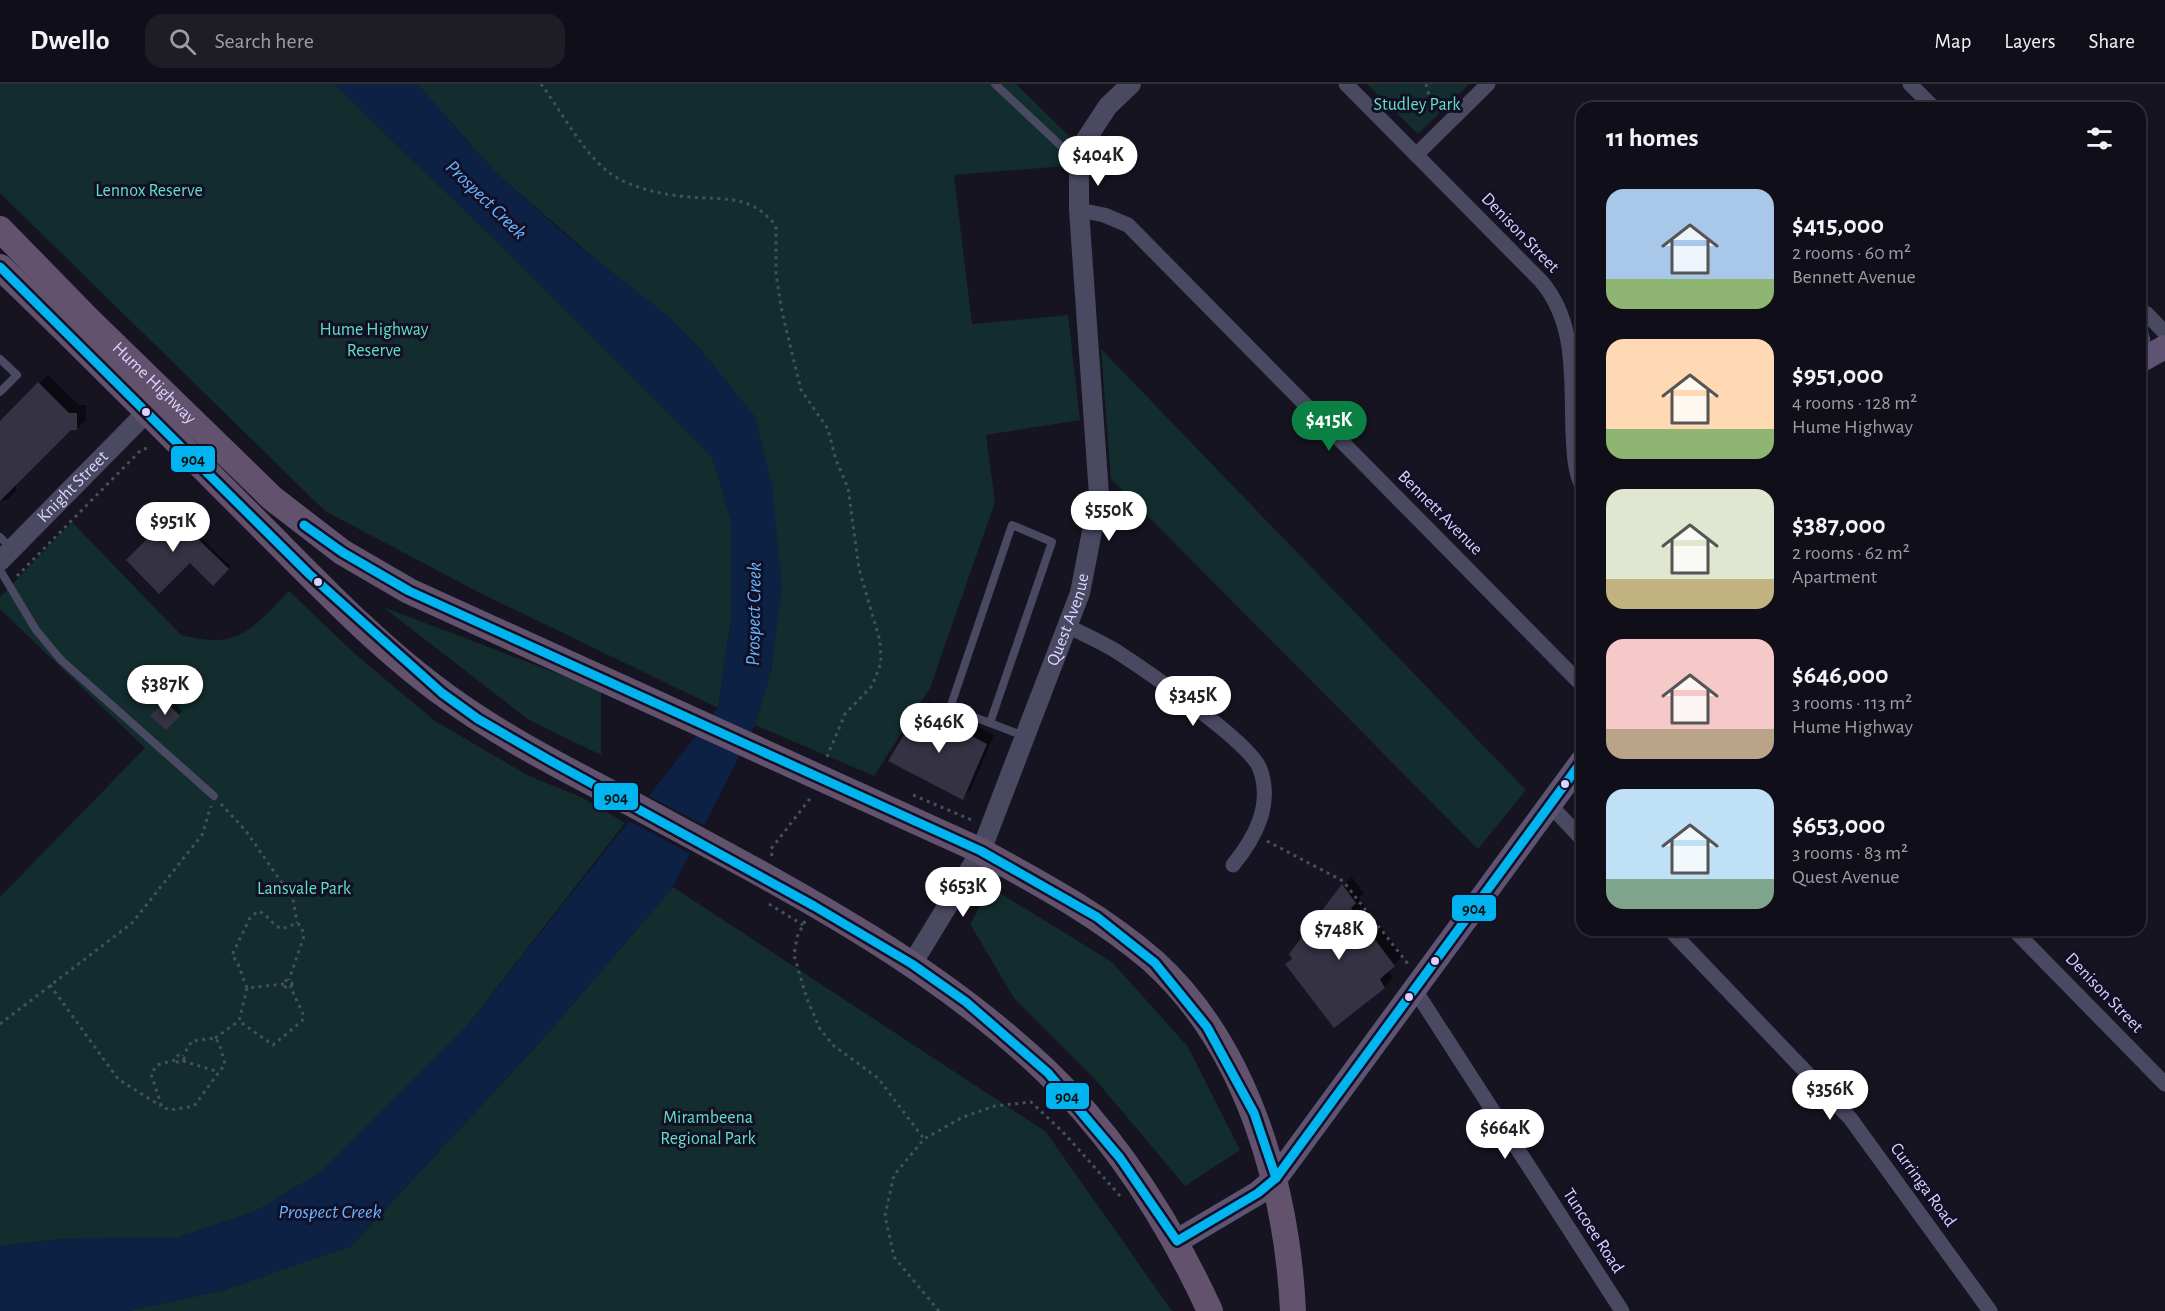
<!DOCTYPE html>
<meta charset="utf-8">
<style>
body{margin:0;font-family:"Alegreya Sans",sans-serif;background:#1e1d26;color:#f1f3f6;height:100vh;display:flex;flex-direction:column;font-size:22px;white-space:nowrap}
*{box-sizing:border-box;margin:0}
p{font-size:20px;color:#9c9ca2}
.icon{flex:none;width:33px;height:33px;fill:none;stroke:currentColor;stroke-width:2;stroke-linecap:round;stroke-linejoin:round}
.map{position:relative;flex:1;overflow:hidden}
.side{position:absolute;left:1576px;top:18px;width:570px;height:834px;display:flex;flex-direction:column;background:#100f19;border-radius:18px;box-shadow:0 2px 4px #0004,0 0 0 2px #302f38}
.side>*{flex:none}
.price{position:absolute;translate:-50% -51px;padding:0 14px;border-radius:21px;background:#fff;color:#222;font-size:20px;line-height:39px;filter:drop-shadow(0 2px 3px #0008)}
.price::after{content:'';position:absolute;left:50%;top:36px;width:18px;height:14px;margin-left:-9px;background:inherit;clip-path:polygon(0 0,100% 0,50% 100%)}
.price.on{background:#0b8043;color:#fff}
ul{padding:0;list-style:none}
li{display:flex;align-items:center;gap:18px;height:150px;padding:0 30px}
li span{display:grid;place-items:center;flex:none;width:168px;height:120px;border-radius:18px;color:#555}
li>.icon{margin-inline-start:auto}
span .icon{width:72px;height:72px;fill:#fffc;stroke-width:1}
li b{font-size:26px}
h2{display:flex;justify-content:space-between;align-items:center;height:72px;padding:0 30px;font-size:26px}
header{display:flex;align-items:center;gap:36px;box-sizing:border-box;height:84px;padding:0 30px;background:#100f19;border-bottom:2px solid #302f38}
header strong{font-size:28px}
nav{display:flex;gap:33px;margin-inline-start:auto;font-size:21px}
.search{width:420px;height:54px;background:#1e1d26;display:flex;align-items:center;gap:15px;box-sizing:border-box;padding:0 21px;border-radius:18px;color:#9c9ca2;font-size:22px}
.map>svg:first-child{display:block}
</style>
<header>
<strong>Dwello</strong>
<div class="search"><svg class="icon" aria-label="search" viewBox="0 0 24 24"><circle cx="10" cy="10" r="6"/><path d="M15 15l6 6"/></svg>Search here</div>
<nav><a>Map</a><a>Layers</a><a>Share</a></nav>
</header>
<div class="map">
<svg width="2165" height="1227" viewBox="0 0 2165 1227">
<rect width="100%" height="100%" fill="#161421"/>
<g fill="#132c2d">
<polygon points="0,0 334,0 484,145 712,373 731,435 731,536 718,624 482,510 325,427 0,109"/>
<polygon points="417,0 1016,0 1076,59 1066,82 954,91 972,240 1068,231 1080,336 986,351 995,418 930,604 874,692 755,641 771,586 775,551 725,296 701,266 498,91"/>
<polygon points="1367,0 1469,0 1418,50"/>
<polygon points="1101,265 1526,706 1478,765 1111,395"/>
<path d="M72,438l109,113c59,15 69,-5 108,-44l65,62 81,68 94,55 52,21 44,26 -158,203 -146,146 -65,39 -78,27 -114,1 -64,7v-349l145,-149 -145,-139v-12z"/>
<polygon points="383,523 601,606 601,671 529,636"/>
<polygon points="673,803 1046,1048 1172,1227 127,1227 220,1207 351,1162 541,957"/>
<polygon points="990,803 1112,878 1188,963 1240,1066 1185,1102 1095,995 1014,914 970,840"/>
</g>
<polygon fill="#0d2144" points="334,0 417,0 498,91 575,159 668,232 701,266 755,332 772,402 782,502 771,586 755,641 673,803 541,957 351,1162 220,1207 127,1227 0,1227 0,1162 64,1155 178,1154 256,1127 321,1088 467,942 718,624 731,536 731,435 712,373 484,145"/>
<polygon fill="#161421" points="645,710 707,743 693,771 625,735"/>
<g fill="#0007">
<polygon points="48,291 79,321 86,321 86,336 77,345 70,344 16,399 16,407 7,416 0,416 0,339"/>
<polygon points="165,418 230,482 213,500 148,436"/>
<polygon points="170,614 182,627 166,644 153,632"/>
<polygon points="930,617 994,651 971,705 963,714 921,625"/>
<polygon points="1351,792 1364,809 1359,814 1403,872 1388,886 1393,894 1384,903 1287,880 1293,874 1291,870"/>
</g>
<g fill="#343243">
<polygon points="38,298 69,329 77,329 77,346 71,346 0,417 0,337"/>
<polygon points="161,419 229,485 213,502 190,479 159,510 126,476 156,446 146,436"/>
<polygon points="165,617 180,632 166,646 150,632"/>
<polygon points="920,625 987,660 963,716 888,677"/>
<polygon points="1342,800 1356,819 1351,824 1395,882 1380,895 1385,904 1334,944 1285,880 1292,875 1289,870"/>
</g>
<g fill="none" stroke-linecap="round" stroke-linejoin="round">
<g stroke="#44505f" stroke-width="3" stroke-dasharray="3 4.5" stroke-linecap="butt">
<path d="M541,0c21,28 47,79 78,95 22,11 46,16 70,18 36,3 62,-3 87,29v48l6,38 19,78 27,39 8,31 12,28 11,81 21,72 1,22 -9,23 -27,28 -19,45"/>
<polyline points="1426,0 1431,19"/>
<polyline points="17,492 142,365 151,364"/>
<polyline points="913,711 974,737"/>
<polyline points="221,720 246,747 293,815 297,839"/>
<polyline points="1267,757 1343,797 1408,880"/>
<polyline points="772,772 771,765 812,712"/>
<polyline points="769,820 803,841"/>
<polyline points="805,837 797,853 794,871 807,915 820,945 834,962 878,994 924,1055"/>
<circle cx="288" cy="900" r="4"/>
<path d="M284,900l-37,4 -9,-24 -6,-9 18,-37 8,-7c11,4 14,14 24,18l15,-6 4,3 3,10 -15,44"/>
<polyline points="50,901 118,995 161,1022"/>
<polyline points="247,904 239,937 273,961 302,937 304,932 290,902"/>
<polyline points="0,940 132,839 202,751 211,722"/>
<polyline points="215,954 239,937"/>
<circle cx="180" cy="975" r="4"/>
<polyline points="175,976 157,981 151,990 162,1023 170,1026 194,1022 225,980 219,959 215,954 192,957 183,972"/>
<polyline points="183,977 219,988"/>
<polyline points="939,1227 894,1173 885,1132 894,1091 924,1055 963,1033 995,1022 1031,1018 1063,1048 1122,1114"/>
</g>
<g stroke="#4a4962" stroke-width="8">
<polyline points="995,0 1077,77"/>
<polyline points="0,275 17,291 0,308"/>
<polygon points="1012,441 1052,458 990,639 950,624"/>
<polyline points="0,453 11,464"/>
<polyline points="0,486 36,546 61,576 214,712"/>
<polyline points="990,639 1024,652"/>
</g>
<g stroke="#4a4962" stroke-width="15">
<path d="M1346,0l195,197c36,42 30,98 32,151 1,19 1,37 9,54"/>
<polyline points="1910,0 1934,24"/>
<polyline points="1416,71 1488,0"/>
<polyline points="1079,126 1104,131 1128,141 1582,601"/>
<polyline points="2140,227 2147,230 2165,249"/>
<polyline points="2140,245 2143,257 2140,270"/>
<path d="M1067,542c17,8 34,16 49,25 28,18 135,92 144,118 13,36 -5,69 -27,96"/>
<polyline points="1550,721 1582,755"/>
<polyline points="1670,846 1850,1034 1990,1227"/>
<polyline points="2014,846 2165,1000"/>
<polyline points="1415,906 1622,1227"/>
</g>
<g stroke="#4a4962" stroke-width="20">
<path id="s1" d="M0,477l146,-148"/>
<path id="s2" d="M912,880l69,-113 99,-258 19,-98 -20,-285v-60l29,-44 23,-22"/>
</g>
<g stroke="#5e5373" stroke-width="24">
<polyline points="2140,277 2165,263"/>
<polyline points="1177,1157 1258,1109 1276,1094 1582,677"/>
</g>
<g stroke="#62526e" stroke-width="26">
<path id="s3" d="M0,145l89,91 183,178 70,54 67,39 572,260c60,33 120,65 172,110 95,86 134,227 140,350"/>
<path d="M0,183c88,84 174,172 260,258 59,59 118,122 186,171 59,43 125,76 190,110 142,77 291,152 409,264 70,67 125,154 165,241"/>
</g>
<g stroke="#130f26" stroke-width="14">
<g id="bus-1">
<polyline points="0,183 309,490 442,609 478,635 549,676 814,822 912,880 966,918 1048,989 1120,1074 1177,1157 1258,1109 1276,1094 1582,677"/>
<polyline points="304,441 342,468 409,507 981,767 1097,833 1155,879 1207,943 1254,1029 1276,1094"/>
</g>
</g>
<use href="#bus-1" stroke="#00b5ef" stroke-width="9"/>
</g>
<g fill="#d9d4ff" stroke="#130f26" stroke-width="2">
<circle cx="146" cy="328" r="5"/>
<circle cx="318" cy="498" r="5"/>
<circle cx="1565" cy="700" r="5"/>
<circle cx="1435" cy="877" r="5"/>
<circle cx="1409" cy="913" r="5"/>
</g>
<g text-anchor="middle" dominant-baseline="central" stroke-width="6" stroke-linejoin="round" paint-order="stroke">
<g font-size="18" fill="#5fe0c0" stroke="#130f26">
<text x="1417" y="21">Studley Park</text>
<text x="149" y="107">Lennox Reserve</text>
<text x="374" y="246">Hume Highway<tspan x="374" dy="21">Reserve</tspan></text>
<text x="304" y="805">Lansvale Park</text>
<text x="708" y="1034">Mirambeena<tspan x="708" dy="21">Regional Park</tspan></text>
</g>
<g font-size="18" fill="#d9d4ff" stroke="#130f26">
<text transform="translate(1520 149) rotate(46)">Denison Street</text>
<text stroke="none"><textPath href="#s3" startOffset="218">Hume Highway</textPath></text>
<text stroke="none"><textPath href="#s1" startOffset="104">Knight Street</textPath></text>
<text transform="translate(1440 429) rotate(45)">Bennett Avenue</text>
<text stroke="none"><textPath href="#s2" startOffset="380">Quest Avenue</textPath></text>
<text transform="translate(2104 909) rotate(46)">Denison Street</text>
<text transform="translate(1923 1101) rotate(54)">Curringa Road</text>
<text transform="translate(1593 1147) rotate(57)">Tuncoee Road</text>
</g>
<g font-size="20" font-style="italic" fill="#62b6ff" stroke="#130f26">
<text transform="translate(486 116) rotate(44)">Prospect Creek</text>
<text transform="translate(754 530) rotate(-89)">Prospect Creek</text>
<text x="330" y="1128">Prospect Creek</text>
</g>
</g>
<g stroke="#130f26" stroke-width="2">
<rect x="170" y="361" width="46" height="28" rx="6" fill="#00b5ef"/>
<rect x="593" y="698" width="46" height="29" rx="6" fill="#00b5ef"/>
<rect x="1451" y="810" width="46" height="28" rx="6" fill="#00b5ef"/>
<rect x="1045" y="998" width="45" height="28" rx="6" fill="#00b5ef"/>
</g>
<g font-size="16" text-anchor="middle" font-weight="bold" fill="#111">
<text x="193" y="381">904</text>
<text x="616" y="719">904</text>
<text x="1474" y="830">904</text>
<text x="1067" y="1018">904</text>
</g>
</svg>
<b class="price" style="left:1098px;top:103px">$404K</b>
<b class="price on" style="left:1329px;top:368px">$415K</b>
<b class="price" style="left:1109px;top:458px">$550K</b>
<b class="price" style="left:173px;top:469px">$951K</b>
<b class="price" style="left:165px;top:632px">$387K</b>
<b class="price" style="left:1193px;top:643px">$345K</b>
<b class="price" style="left:939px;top:670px">$646K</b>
<b class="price" style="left:963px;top:834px">$653K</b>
<b class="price" style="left:1339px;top:877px">$748K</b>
<b class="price" style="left:1830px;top:1037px">$356K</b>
<b class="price" style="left:1505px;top:1076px">$664K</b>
<section class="side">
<h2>11 homes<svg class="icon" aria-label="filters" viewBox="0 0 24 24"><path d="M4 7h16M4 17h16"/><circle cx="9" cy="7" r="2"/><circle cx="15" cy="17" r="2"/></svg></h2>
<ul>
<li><span style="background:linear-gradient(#a9c7e8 75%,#8fb573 0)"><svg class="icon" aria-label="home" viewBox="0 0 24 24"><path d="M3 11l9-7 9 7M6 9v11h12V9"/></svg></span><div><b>$415,000</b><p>2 rooms · 60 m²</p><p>Bennett Avenue</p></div></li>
<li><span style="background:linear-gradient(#ffd9b3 75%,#8fb573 0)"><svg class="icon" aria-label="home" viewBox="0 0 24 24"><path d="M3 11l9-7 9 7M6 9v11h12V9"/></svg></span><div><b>$951,000</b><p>4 rooms · 128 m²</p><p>Hume Highway</p></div></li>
<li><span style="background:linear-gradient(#dfe7d0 75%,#c2b280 0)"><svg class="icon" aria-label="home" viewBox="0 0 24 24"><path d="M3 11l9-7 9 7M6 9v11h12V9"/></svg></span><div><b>$387,000</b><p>2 rooms · 62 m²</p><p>Apartment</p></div></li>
<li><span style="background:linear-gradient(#f6c9c9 75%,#b9a48a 0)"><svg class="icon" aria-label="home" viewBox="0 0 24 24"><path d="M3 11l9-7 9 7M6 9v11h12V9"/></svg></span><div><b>$646,000</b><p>3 rooms · 113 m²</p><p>Hume Highway</p></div></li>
<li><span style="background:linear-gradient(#bfe0f5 75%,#7fa58c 0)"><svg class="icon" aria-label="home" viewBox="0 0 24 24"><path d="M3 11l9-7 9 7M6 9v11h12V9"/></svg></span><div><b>$653,000</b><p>3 rooms · 83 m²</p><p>Quest Avenue</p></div></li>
</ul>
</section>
</div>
